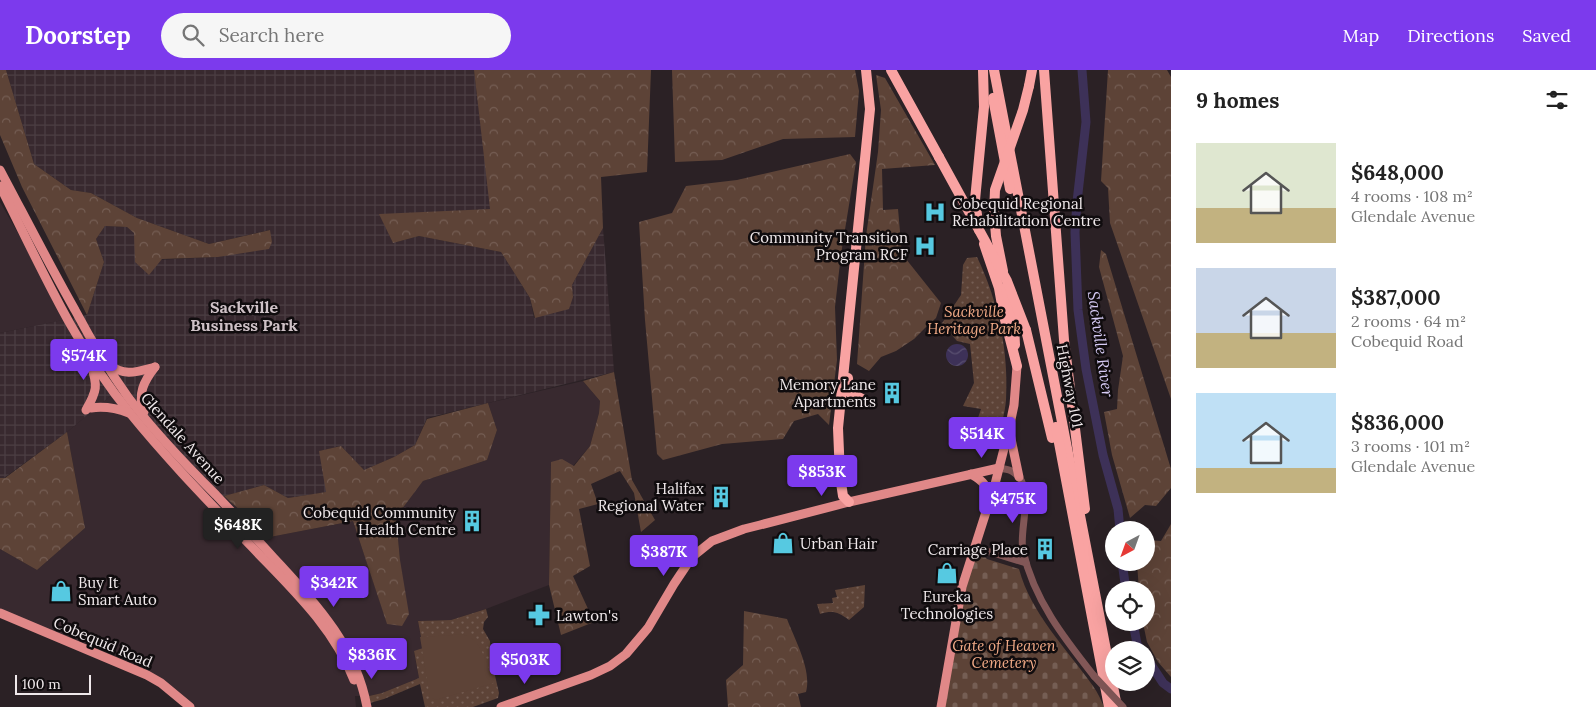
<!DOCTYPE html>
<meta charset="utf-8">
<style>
body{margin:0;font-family:Lora,serif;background:#f6f6f6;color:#222;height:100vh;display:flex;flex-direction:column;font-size:19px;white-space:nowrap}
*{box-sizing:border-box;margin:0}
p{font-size:16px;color:#767676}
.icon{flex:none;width:28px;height:28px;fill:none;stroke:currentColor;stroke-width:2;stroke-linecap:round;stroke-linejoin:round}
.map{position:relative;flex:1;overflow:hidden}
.details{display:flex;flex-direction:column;background:#fff;width:425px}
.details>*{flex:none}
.needle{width:32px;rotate:221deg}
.tools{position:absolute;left:1105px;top:451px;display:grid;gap:10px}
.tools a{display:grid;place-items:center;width:50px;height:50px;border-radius:50%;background:#fff;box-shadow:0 5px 20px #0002;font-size:25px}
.scale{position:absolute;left:15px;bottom:12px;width:76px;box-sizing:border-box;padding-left:5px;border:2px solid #f0e9eb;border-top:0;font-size:14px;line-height:18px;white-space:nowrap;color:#f0e9eb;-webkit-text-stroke:4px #100c0e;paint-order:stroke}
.price{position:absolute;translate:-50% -42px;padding:0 11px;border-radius:5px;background:#7c3aed;color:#fff;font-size:16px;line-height:32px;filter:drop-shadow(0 1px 2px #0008)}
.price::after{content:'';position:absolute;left:50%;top:30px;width:15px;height:11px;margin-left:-8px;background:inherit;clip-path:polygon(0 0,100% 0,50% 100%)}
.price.active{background:#222;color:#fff}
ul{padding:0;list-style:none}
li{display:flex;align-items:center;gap:15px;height:125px;padding:0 25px}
li span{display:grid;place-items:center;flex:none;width:140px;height:100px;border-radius:0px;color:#555}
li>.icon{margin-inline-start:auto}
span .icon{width:60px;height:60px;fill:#fffc;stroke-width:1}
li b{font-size:21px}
h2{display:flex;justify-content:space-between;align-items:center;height:60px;padding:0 25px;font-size:21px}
header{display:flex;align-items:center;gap:30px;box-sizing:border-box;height:70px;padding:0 25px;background:#7c3aed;color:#fff}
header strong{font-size:24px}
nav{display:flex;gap:28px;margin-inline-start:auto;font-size:18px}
.search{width:350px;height:45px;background:#f6f6f6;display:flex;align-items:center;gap:12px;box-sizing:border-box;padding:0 18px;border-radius:28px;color:#767676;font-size:19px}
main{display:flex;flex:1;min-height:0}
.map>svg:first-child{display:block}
</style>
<header>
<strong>Doorstep</strong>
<div class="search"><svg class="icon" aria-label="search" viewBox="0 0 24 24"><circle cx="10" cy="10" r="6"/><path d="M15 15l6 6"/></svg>Search here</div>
<nav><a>Map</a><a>Directions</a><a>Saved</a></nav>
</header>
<main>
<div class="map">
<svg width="1171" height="637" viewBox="0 0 1171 637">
<defs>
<pattern id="industrial-grid" width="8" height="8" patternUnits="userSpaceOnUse" patternTransform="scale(1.25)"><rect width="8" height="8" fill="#38292f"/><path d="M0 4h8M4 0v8" fill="none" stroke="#4b3e43"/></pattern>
<pattern id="forest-crowns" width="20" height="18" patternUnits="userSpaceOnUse" patternTransform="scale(1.25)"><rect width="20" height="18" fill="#5d4337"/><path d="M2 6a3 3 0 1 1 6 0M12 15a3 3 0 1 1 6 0" fill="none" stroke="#755e54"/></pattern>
<pattern id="cemetery-stones" width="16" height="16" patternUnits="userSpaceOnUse" patternTransform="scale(1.25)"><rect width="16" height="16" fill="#5d4337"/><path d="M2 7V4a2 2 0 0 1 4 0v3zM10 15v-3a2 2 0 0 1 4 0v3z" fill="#755e54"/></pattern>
<pattern id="park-dots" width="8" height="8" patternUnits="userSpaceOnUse" patternTransform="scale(1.25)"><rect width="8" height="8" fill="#5d4337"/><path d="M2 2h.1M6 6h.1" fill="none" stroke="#755e54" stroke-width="1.8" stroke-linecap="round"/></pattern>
<pattern id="water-waves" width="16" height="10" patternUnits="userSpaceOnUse" patternTransform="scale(1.25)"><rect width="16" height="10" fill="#3d3158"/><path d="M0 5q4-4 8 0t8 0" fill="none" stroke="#594f70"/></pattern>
</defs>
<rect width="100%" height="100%" fill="#2b2125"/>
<g fill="#38292f">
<polygon points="0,132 68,249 0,263"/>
<polygon points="583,311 600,331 599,343 590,376 573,396 551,392 549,515 486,539 451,550 418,551 423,579 414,582 419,608 382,623 369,626 355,626 356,637 193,637 157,607 107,581 49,562 0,542 0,479 37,500 85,458 67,362 115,322 218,432 224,426 270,467 353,451 387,553 400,490 396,447 423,411 487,390 497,360 488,333"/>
</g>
<polygon fill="url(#industrial-grid)" points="6,0 474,0 491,139 380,145 393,173 419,166 501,182 530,228 534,248 573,227 572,215 603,158 614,302 427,348 415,375 394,387 364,400 341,376 320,381 327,422 288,428 264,415 224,426 218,433 115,322 67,362 4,408 0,408 0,263 87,245 104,192 96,169 105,156 127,157 135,163 135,191 218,187 272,172 269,160 209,174 137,148 91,123 71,120 34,94"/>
<g fill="url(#forest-crowns)">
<polygon points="0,0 6,0 34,94 71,120 91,123 137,148 209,174 270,160 272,172 269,179 218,187 162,189 149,205 135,192 134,163 127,157 105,156 96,169 104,192 87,245 22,117 0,65"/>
<polygon points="474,0 651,0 647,102 601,107 603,158 572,215 573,227 569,239 535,248 530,228 501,182 419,166 393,173 379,144 490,139"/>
<polygon points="672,0 855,0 859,21 855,67 783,69 722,90 675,92"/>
<polygon points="1108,0 1167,0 1171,7 1171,329 1110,153 1108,118 1101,111"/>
<polygon points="876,5 885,8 935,95 882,99 883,140 898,139 902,184 941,233 936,248 925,258 914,269 896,281 881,287 869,301 857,294 866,166 878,82 881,40"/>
<polygon points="850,84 856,92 841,184 835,237 837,290 829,355 818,344 794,351 783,369 722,374 663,390 657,384 645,250 639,152 672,143 686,116 737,110"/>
<polygon points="1101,180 1106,184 1171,399 1171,418 1156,436 1145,435 1130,448 1112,385 1104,342 1117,339 1118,320 1123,286 1099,197"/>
<polygon points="614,302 632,410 655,450 641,462 634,423 620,401 591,414 598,434 579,439 590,496 573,506 594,552 561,565 549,515 551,392 562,389 574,396 590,376 599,343 600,331 583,311"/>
<polygon points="488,333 497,360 487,390 423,411 396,447 400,490 409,544 402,556 387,554 353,451 270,467 224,426 264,415 288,428 326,422 319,381 341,376 364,400 394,387 415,375 427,349"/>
<polygon points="67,362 85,458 37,500 0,479 0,408 5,408"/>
<polygon points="1171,454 1171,607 1158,592 1147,572 1143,553 1146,552 1146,520 1139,520 1137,493 1146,492 1146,470 1161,471"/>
<path d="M744,541l43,8c8,21 25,51 19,73l-8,2 3,13h-73l-2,-27 17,-15z"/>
</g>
<path fill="url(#cemetery-stones)" d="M974,477l13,12 32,10c12,45 48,80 74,117 5,7 8,14 11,21h-163z"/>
<g fill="url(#park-dots)">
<path d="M977,187c21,44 32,94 29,143 -1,13 -5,26 -8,38l-24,-8 7,-21 -18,-3 11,-23 -4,-39 -13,-3 -7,-8 -16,2 27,-40 2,-30 4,-7z"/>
<path d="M865,515l-1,22 -15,13c-11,-8 -16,-10 -29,-6l-3,-10 16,-1 -1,-5 5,-1 -2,-7z"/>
<polygon points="486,539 488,547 484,552 483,559 490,571 491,588 499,623 498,628 473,637 425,637 420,614 384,629 370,633 369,626 382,623 419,608 414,581 423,578 418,551 451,550"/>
</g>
<path fill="#5d4337" d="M454,565c5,0 11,-1 16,2 11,5 20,34 24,46l-58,17 -6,-3 -10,-60z"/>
<circle fill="url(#water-waves)" cx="957" cy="285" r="11"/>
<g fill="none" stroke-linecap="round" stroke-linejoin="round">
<polyline stroke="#3d3158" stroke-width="1" points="1134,580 1137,574"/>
<g stroke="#3d3158" stroke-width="9">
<polyline points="1082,0 1086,52 1077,132 1075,162 1078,240 1086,299 1103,385 1118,439 1120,460"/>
<polyline points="1122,492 1126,520"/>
<polyline points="1133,552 1137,574 1141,580"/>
<polyline points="1146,587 1163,613 1171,619"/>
</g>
<g stroke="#825757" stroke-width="7">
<path d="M999,398c4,1 11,1 14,4 24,14 5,58 10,79 11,49 41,87 71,125"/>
<polyline points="974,477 1026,493"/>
</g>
<g stroke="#e08888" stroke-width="9">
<path d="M0,100c25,47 49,94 75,140 16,30 33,59 53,87 26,35 57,67 88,98 19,20 38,41 56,61 42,46 83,87 95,151"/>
<path d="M0,116c39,77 74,159 129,226 38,47 80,90 122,134 39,41 82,80 103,134"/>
<path d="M108,294c17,13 28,8 47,3"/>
<path d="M91,338c14,-2 25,0 38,5"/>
<path d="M86,340c11,-19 12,-24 5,-45"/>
<path d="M144,342c-7,-18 0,-31 11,-45"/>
<polyline points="1010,364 1019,407"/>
<path d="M971,404c14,8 15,11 19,26"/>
<polyline points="0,543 147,605 161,613 190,637"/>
<polyline points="501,637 591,605 610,596 626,584 648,558 674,514 692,487 712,471 744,459 760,455 849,432 999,398"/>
<polyline points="941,637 962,517 995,414 1009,359 1014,335 1017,296"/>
</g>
<g stroke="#f9a3a2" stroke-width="10">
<polyline points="891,0 939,87"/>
<polyline points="994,0 1117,637"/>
<polyline points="1044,0 1064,270 1085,439"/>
<polyline points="1029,16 1032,0"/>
<polyline points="993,28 1010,119"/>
<polyline points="994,142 996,166 1003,201"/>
<polyline points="979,160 975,130 984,37 983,0"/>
<polyline points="984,174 999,218 1004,246 1017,296"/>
<polyline points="1006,217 1014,255 1015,275"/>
<polyline points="1026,260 1052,368"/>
<polyline points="848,308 849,322 862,329"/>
<polyline points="1056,357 1109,637"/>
<polyline points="849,432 843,426 840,406 838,358 870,39 866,0"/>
</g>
<polyline stroke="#825757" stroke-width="7" points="1094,606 1123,637"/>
<g stroke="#f9a3a2" stroke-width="10">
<polyline points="939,87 1007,211 1026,260"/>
<polyline points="994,142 995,120 1023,40 1029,16"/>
</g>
</g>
<defs>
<g id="hospital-bare" transform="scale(1.725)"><path d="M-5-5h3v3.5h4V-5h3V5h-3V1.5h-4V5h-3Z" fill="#56c9e1" stroke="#100c0e" stroke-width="2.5" paint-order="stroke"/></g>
<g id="building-bare" transform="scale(1.725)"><path d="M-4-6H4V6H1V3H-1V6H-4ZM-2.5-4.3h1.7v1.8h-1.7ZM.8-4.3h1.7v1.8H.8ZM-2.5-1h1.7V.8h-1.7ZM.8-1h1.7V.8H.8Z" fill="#56c9e1" stroke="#100c0e" stroke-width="2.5" paint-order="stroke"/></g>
<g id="shop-bare" transform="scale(1.725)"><path d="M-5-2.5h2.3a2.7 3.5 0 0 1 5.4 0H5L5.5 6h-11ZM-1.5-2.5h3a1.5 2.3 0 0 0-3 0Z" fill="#56c9e1" stroke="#100c0e" stroke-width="2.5" paint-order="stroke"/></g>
<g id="pharmacy-bare" transform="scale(1.725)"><path d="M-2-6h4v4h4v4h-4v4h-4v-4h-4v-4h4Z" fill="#56c9e1" stroke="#100c0e" stroke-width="2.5" paint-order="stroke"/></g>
</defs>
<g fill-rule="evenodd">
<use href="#hospital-bare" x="935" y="142"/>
<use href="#hospital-bare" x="925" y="176"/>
<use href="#building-bare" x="892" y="323"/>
<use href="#building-bare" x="721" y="427"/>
<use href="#building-bare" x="472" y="451"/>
<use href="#shop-bare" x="783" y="473"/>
<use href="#building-bare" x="1045" y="479"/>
<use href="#shop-bare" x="947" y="503"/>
<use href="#shop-bare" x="61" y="521"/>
<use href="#pharmacy-bare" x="539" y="545"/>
</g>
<g text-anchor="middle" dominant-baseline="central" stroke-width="5" stroke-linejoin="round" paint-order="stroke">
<g font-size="15" fill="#f0e9eb" stroke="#100c0e" text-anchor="end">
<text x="952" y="133" text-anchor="start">Cobequid Regional<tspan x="952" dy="17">Rehabilitation Centre</tspan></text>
<text x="908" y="167">Community Transition<tspan x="908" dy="17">Program RCF</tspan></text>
<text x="876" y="314">Memory Lane<tspan x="876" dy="17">Apartments</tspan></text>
<text x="704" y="418">Halifax<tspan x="704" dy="17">Regional Water</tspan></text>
<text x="456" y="442">Cobequid Community<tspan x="456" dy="17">Health Centre</tspan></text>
<text x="800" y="473" text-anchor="start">Urban Hair</text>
<text x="1028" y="479">Carriage Place</text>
<text x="78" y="512" text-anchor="start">Buy It<tspan x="78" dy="17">Smart Auto</tspan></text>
<text x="947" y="526" text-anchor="middle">Eureka<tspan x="947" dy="17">Technologies</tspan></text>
<text x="556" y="545" text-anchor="start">Lawton's</text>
</g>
<g font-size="15" font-style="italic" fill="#f3ab87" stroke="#100c0e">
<text x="974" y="241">Sackville<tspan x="974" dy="17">Heritage Park</tspan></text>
<text x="1004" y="575">Gate of Heaven<tspan x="1004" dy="17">Cemetery</tspan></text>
</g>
<g font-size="15" fill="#f0e9eb" stroke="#100c0e">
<text transform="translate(1070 316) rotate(79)">Highway 101</text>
<text transform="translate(183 368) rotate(48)">Glendale Avenue</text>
<text transform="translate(103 572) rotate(23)">Cobequid Road</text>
</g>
<g font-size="16" font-weight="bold" fill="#cec1c6" stroke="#100c0e">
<text x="244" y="237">Sackville<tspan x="244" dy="18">Business Park</tspan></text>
</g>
<g font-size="16" font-style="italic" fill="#d7ccf6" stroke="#100c0e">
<text transform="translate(1101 274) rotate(82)">Sackville River</text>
</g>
</g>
</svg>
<div class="tools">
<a><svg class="needle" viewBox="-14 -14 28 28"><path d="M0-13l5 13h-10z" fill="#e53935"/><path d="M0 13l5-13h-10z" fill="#767676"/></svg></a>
<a><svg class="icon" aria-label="locate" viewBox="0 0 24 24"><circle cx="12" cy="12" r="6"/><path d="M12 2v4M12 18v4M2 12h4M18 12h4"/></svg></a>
<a><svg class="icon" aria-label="layers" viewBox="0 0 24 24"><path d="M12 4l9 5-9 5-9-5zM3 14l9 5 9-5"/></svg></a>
</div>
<div class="scale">100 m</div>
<b class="price" style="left:84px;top:311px">$574K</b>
<b class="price" style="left:982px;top:389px">$514K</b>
<b class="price" style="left:822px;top:427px">$853K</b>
<b class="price" style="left:1013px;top:454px">$475K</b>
<b class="price active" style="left:238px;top:480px">$648K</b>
<b class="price" style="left:664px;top:507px">$387K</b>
<b class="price" style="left:334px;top:538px">$342K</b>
<b class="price" style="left:372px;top:610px">$836K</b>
<b class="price" style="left:525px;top:615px">$503K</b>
</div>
<section class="details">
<h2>9 homes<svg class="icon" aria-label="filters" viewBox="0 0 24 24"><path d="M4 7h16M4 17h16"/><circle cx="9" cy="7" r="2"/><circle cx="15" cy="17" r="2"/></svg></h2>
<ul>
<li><span style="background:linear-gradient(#dfe7d0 65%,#c2b280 0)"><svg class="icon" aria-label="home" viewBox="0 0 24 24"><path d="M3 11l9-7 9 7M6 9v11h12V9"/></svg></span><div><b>$648,000</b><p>4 rooms · 108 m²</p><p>Glendale Avenue</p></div></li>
<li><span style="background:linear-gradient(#c9d6e8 65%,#c2b280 0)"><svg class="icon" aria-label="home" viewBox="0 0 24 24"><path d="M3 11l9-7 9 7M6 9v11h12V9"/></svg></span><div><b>$387,000</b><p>2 rooms · 64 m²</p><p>Cobequid Road</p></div></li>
<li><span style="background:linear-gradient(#bfe0f5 75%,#c2b280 0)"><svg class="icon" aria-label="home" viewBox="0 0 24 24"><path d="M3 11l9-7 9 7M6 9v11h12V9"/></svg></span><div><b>$836,000</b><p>3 rooms · 101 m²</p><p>Glendale Avenue</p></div></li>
</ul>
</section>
</main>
